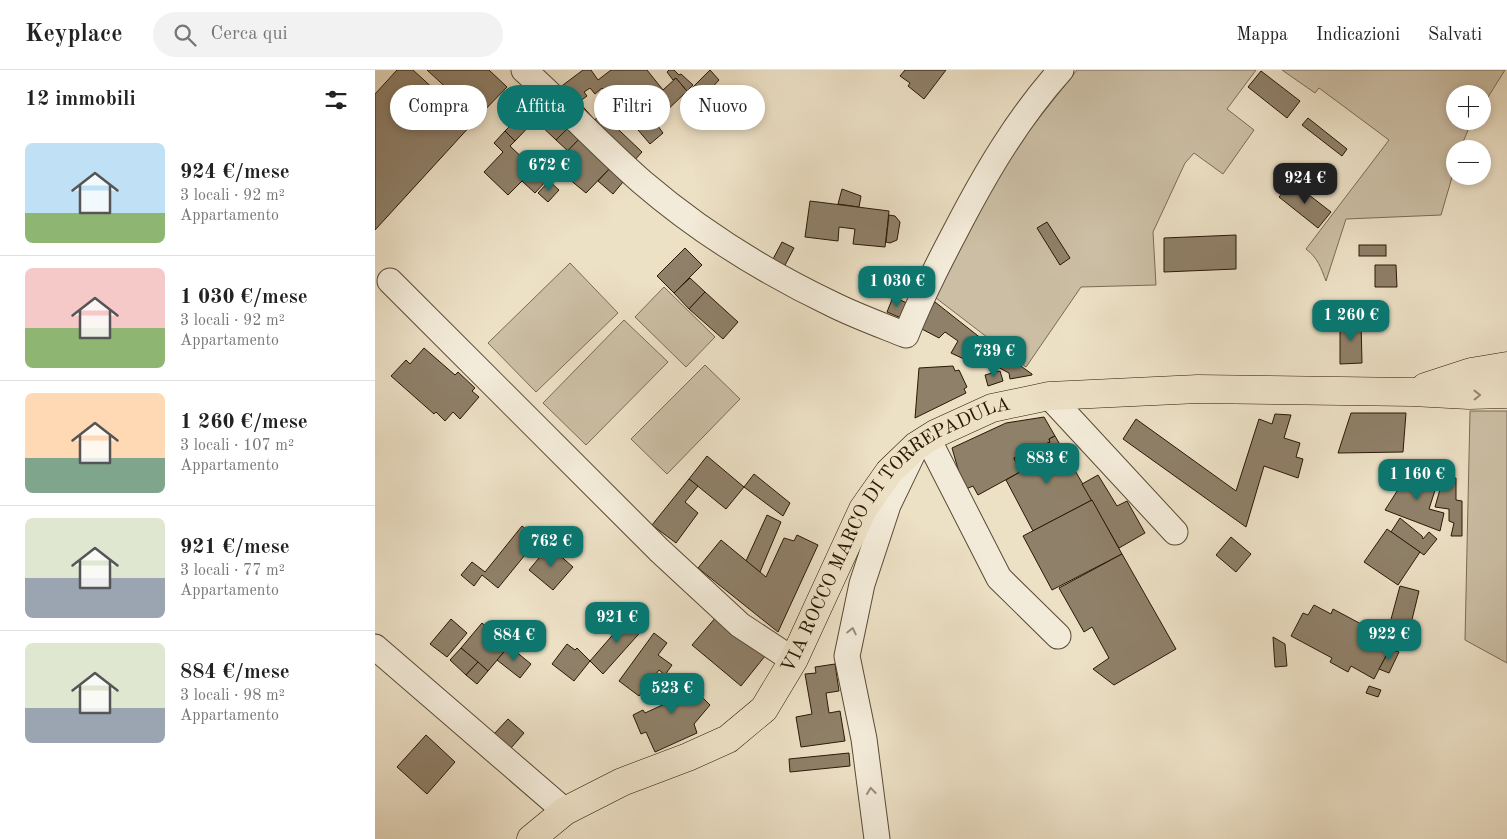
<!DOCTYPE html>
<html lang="it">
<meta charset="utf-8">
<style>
body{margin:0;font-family:"Old Standard TT",serif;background:#f2f2f2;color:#222;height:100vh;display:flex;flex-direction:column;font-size:19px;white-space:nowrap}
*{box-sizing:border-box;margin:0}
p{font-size:16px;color:#767676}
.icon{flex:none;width:28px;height:28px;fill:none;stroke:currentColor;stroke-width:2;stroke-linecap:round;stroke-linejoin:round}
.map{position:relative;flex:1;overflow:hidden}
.sheet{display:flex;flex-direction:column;background:#fff;width:375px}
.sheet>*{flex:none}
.guide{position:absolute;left:15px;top:15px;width:475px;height:45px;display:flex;gap:10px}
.controls{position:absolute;left:1071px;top:15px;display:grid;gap:10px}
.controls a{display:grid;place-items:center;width:45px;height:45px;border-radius:50%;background:#fff;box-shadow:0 2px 8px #0003;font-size:25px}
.price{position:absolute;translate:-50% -42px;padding:0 11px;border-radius:10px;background:#0f766e;color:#fff;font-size:16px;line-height:32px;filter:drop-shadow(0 1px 2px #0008)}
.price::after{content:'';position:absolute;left:50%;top:30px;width:15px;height:11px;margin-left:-8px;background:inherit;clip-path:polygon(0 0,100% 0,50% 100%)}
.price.selected{background:#222;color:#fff}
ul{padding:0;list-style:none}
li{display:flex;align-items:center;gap:15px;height:125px;padding:0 25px}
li+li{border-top:1px solid #e0e0e0}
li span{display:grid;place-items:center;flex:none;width:140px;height:100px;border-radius:8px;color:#555}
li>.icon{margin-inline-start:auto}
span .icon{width:60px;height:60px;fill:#fffc;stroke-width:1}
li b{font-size:21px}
h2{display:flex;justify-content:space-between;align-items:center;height:60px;padding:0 25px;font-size:21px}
.pill{padding:0 18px;border-radius:22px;background:#fff;box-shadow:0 2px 8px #0003;font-size:18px;line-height:45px}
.pill.selected{background:#0f766e;color:#fff}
header{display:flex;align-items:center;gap:30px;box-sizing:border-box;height:70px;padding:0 25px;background:#fff;border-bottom:1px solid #e0e0e0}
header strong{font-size:24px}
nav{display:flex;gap:28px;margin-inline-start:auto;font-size:18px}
.search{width:350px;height:45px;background:#f2f2f2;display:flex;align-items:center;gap:12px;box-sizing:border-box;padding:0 18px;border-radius:28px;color:#767676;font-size:19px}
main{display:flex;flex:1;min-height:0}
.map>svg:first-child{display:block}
</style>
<header>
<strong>Keyplace</strong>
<div class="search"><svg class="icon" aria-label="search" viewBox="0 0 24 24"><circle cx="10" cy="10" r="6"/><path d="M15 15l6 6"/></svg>Cerca qui</div>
<nav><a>Mappa</a><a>Indicazioni</a><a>Salvati</a></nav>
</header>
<main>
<section class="sheet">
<h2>12 immobili<svg class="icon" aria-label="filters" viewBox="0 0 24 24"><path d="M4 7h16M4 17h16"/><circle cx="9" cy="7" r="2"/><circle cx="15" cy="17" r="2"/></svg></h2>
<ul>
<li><span style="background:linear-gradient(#bfe0f5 70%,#8fb573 0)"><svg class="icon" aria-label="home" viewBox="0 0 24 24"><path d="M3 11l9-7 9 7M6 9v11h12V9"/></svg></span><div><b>924 €/mese</b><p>3 locali · 92 m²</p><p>Appartamento</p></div></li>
<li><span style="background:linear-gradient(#f6c9c9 60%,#8fb573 0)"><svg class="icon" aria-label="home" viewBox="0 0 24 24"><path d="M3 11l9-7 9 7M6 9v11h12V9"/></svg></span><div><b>1 030 €/mese</b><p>3 locali · 92 m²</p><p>Appartamento</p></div></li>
<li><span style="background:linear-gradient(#ffd9b3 65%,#7fa58c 0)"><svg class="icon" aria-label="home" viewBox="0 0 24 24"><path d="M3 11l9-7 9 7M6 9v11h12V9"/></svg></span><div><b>1 260 €/mese</b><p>3 locali · 107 m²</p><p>Appartamento</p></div></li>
<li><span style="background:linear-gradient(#dfe7d0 60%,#9aa5b1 0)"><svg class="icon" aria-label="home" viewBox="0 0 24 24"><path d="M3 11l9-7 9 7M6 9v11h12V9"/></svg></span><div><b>921 €/mese</b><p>3 locali · 77 m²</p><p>Appartamento</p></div></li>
<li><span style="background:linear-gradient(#dfe7d0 65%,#9aa5b1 0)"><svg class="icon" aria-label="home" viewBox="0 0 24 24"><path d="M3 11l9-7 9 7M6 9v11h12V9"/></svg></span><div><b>884 €/mese</b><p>3 locali · 98 m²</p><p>Appartamento</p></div></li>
</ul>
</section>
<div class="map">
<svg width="1132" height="769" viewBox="0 0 1132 769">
<rect width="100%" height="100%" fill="#ece0c5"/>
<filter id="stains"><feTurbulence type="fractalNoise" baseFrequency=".004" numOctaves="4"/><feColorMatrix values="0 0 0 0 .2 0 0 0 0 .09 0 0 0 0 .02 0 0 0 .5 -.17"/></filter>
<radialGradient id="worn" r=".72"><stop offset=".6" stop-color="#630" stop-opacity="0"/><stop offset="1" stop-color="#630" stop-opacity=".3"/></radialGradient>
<g fill="#cbbea4" stroke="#7a6b54">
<polygon points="702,0 881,0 852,39 879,60 848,104 819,83 810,93 778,162 781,215 706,217 651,297 557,225 633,87"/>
<path d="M907,0h223l-22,35v-11h-28v27h17l-12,28h-5v18l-14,48 -95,4 -20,62c-5,-13 -8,-23 -20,-32l83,-109 -70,-52 -4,5z"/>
<polygon points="195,193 243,243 161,322 113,273"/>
<polygon points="289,217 340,267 311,297 260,247"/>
<polygon points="249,250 293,292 211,375 168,333"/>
<polygon points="330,295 365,329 292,404 256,369"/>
<polygon points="1095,341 1132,341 1132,593 1090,570"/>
</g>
<g fill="#8f8069" stroke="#2a1805">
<polygon points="22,0 38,0 97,54 0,160 0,24"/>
<polygon points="52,0 114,0 132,17 103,47"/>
<polygon points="208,0 216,0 223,10 236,0 272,0 288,20 301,8 312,21 280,52 288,63 275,74 227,18 220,24 215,18 209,22 212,26 204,32 217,47 212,50 184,18"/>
<polygon points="294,0 299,0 304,5 306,4 318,15 312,21 301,8 298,10 292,2"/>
<polygon points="335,0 344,10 321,35 310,25"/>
<polygon points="530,0 571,0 549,29 533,16 535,13 525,6"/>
<polygon points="886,1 925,31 912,48 873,17"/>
<polygon points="162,28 193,58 181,70 160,50 140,71 130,61"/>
<polygon points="226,43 267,82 257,93 217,53"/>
<polygon points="933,48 972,79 967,86 927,55"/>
<polygon points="193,58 204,69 193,81 181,70"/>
<polygon points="130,61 140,71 135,76 159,99 133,125 109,102 128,82 119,73"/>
<polygon points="206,67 239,94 211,123 194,109 197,106 182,92"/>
<polygon points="239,94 253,106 238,124 223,111"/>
<polygon points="159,99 172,110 160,123 147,111"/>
<polygon points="174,111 184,120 173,132 163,123"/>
<polygon points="916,111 956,142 943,158 904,127"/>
<polygon points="467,119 486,126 484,137 463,134"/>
<polygon points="435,131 514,141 510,177 478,174 480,159 464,157 463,171 430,167"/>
<polygon points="514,145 520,146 525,152 522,170 515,173 511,172"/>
<polygon points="672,152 695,188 685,195 662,158"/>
<polygon points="861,165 861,199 789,202 789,168"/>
<polygon points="407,172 419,178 409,197 397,191"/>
<rect x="984" y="175" width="27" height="11"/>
<polygon points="310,178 327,195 299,223 282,206"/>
<polygon points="1000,195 1021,195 1022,217 1000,217"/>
<polygon points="315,208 330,222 314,239 299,223"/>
<polygon points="330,222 363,252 348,269 314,239"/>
<polygon points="518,227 532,233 526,248 512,242"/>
<polygon points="560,232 612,273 602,295 576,283 583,271 570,262 564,268 543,257"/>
<polygon points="971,233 993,233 994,243 971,243"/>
<polygon points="965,251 986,251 987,293 965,294"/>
<polygon points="49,278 80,305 83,302 100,318 97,321 104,327 85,349 78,342 70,351 61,342 59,344 16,306 31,290 35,294"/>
<polygon points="623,280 657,304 657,305 635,309 634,303 617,294"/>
<polygon points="578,296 580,301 584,300 592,317 589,319 591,323 540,348 544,298"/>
<polygon points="625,301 628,311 613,316 610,305"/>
<polygon points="976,343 1031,343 1028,382 963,383"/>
<polygon points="900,344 916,345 909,368 925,373 921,387 928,389 923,408 889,396 871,457 748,369 761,349 861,421 884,349 897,354"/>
<polygon points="669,347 680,366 674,369 675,372 639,388 645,402 603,425 598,416 589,420 577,378 631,353"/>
<polygon points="680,366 717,430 658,461 631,410 645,402 639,388 675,372 674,369"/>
<polygon points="332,386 369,417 351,439 314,409"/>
<polygon points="1035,401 1064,408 1054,439 1069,443 1065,461 1010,440"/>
<polygon points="379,404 415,433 408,446 369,417"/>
<polygon points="723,405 742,436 752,431 770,463 744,478 707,414"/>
<polygon points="1072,408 1081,408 1081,430 1087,431 1087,466 1076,466 1079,453 1074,451 1074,439 1060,437 1066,416 1070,416"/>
<polygon points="314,409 323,416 310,432 323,443 301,473 277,455"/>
<polygon points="717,430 747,484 677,520 648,466"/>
<polygon points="392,445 406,452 385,502 371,491"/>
<polygon points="1025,448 1047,466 1048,469 1054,462 1062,469 1049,485 1016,462"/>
<polygon points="147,456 163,469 123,518 107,505 99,516 86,505 97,492 110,502"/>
<polygon points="1012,459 1045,482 1023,515 989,492"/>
<polygon points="422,465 443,475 403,562 323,498 346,470 391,507 409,468 419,471"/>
<polygon points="856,467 876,484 861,502 841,485"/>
<polygon points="174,476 198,497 178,520 154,500"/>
<polygon points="747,484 801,579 739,615 718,599 734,588 717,557 709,562 684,518"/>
<polygon points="1025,516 1044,521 1032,570 1012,564"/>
<polygon points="939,535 956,544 958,539 1003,563 1001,568 1016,576 999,609 976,596 973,602 955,592 957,588 916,566 928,543 933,545"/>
<polygon points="255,545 270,557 228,604 215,591"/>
<polygon points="342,546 390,586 366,616 317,575"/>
<polygon points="76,549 92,563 72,587 55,574"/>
<polygon points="107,553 134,576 113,601 86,578"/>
<polygon points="279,563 292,573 283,585 297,595 290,605 284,600 264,626 244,611"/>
<polygon points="898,567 910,574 912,596 900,597"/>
<polygon points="192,574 200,580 202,578 215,591 199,611 177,594"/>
<polygon points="134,576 156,594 145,608 122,590"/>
<polygon points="86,578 103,592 91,605 75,590"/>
<polygon points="1015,579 1024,582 1014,603 1004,599"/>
<polygon points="103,592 113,601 102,614 91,605"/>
<polygon points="460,594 464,621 451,623 454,643 465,641 470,671 426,677 421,647 437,644 430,604 441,603 440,597"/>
<polygon points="283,608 298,621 308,608 335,635 319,654 322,663 280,682 271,662 266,664 258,645 268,640 270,643 294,632 276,616"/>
<polygon points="994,616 1006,620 1003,627 991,623"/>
<polygon points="133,649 149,663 136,678 119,664"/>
<polygon points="51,665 80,692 52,724 22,697"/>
<polygon points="474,683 475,696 415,702 414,689"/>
</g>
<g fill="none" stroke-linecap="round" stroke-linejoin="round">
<g stroke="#5a4a35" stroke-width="27">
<g id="minor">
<path d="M149,0c40,36 77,76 118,112 57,49 123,90 190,122 24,12 49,21 74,31 14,-35 31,-69 49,-103 30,-58 62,-113 106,-162"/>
<polyline points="15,211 284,480 365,555 409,584 419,589"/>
<polyline points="674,326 800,462"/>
<polyline points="553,369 624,508 683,566"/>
<polyline points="0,577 190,741"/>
<polyline points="502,769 489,669 472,586 487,514 513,435 539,381"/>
</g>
</g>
<g stroke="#2a1805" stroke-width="29">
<g id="major">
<polyline points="1050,317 1096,302 1132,296"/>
<path id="s1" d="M156,769l34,-28 57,-29 66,-25 40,-18 36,-30 30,-50 69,-150 26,-37 27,-26 19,-12 57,-26 57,-12 149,-7 214,3 57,3 38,-1"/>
</g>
</g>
<use href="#minor" stroke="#f3ebd9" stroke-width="25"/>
<use href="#major" stroke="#ece0c5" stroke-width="28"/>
</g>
<defs><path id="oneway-chevron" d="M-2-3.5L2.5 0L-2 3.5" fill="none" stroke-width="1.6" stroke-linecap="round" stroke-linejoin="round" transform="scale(1.25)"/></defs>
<use stroke="#95866f" href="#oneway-chevron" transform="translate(1102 325) rotate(-1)"/>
<g stroke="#998c7a">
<use href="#oneway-chevron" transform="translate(477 561) rotate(-78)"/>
<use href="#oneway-chevron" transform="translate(496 721) rotate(-97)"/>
</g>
<g text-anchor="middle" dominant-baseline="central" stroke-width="5" stroke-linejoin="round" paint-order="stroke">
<g font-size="19" fill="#2a1805" stroke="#f3ebd9">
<text stroke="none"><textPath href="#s1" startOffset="496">VIA ROCCO MARCO DI TORREPADULA</textPath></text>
</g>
</g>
<rect width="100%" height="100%" filter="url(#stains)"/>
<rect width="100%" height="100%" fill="url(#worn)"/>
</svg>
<div class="controls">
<a>+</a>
<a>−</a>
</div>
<b class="price" style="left:174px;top:122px">672 €</b>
<b class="price selected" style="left:930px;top:135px">924 €</b>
<b class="price" style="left:522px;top:238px">1 030 €</b>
<b class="price" style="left:976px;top:272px">1 260 €</b>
<b class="price" style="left:619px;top:308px">739 €</b>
<b class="price" style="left:672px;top:415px">883 €</b>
<b class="price" style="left:1042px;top:431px">1 160 €</b>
<b class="price" style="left:176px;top:498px">762 €</b>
<b class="price" style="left:242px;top:574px">921 €</b>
<b class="price" style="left:1014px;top:591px">922 €</b>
<b class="price" style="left:139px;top:592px">884 €</b>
<b class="price" style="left:297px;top:645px">523 €</b>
<div class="guide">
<a class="pill">Compra</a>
<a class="pill selected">Affitta</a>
<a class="pill">Filtri</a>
<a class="pill">Nuovo</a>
</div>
</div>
</main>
